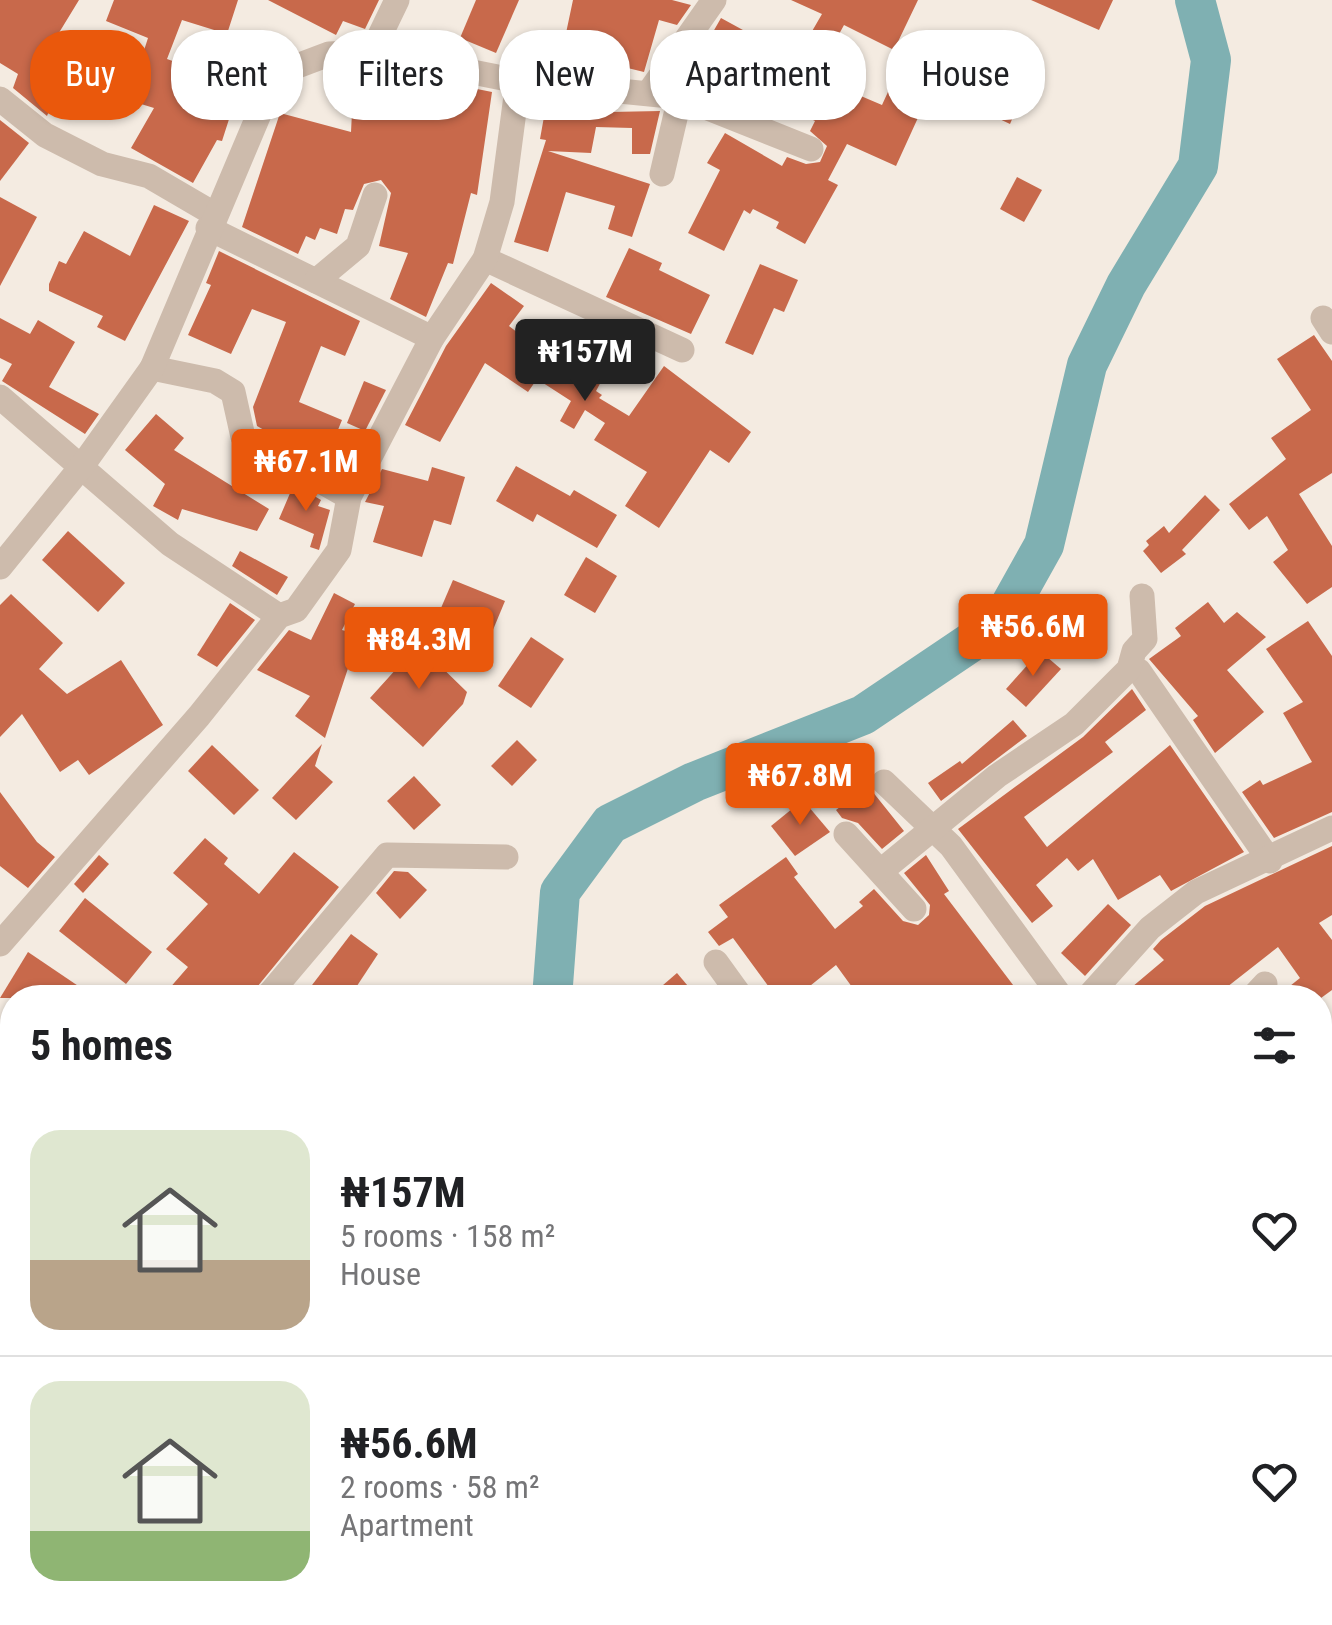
<!DOCTYPE html>
<meta charset="utf-8">
<style>
body{margin:0;font-family:"Roboto Condensed",sans-serif;background:#f6f6f6;color:#202124;height:100vh;display:flex;flex-direction:column;font-size:38px;white-space:nowrap}
*{box-sizing:border-box;margin:0}
p{font-size:32px;color:#757577}
.icon{flex:none;width:55px;height:55px;fill:none;stroke:currentColor;stroke-width:2;stroke-linecap:round;stroke-linejoin:round}
.map{position:relative;flex:1;overflow:hidden}
.sheet{position:absolute;left:0px;top:985px;width:1332px;height:640px;display:flex;flex-direction:column;background:#fff;border-radius:40px 40px 0 0;box-shadow:0 2px 8px #0004}
.sheet>*{flex:none}
.banner{position:absolute;left:30px;top:30px;width:1272px;height:90px;display:flex;gap:20px}
.price{position:absolute;translate:-50% -85px;padding:0 22px;border-radius:10px;background:#ea580c;color:#fff;font-size:32px;line-height:65px;filter:drop-shadow(0 2px 5px #0008)}
.price::after{content:'';position:absolute;left:50%;top:60px;width:30px;height:22px;margin-left:-15px;background:inherit;clip-path:polygon(0 0,100% 0,50% 100%)}
.price.selected{background:#222;color:#fff}
ul{padding:0;list-style:none}
li{display:flex;align-items:center;gap:30px;height:250px;padding:0 30px}
li+li{border-top:2px solid #e0e0e0}
li span{display:grid;place-items:center;flex:none;width:280px;height:200px;border-radius:30px;color:#555}
li>.icon{margin-inline-start:auto}
span .icon{width:120px;height:120px;fill:#fffc;stroke-width:1}
li b{font-size:42px}
h2{display:flex;justify-content:space-between;align-items:center;height:120px;padding:0 30px;font-size:42px}
.chip{padding:0 35px;border-radius:40px;background:#fff;box-shadow:0 2px 8px #0004;font-size:35px;line-height:90px}
.chip.selected{background:#ea580c;color:#fff}
.map>svg:first-child{display:block}
</style>
<div class="map">
<svg width="1332" height="1625" viewBox="0 0 1332 1625">
<rect width="100%" height="100%" fill="#f4ebe1"/>
<g fill="none" stroke-linecap="round" stroke-linejoin="round">
<polyline stroke="#7fb0b2" stroke-width="6" points="0,1524 12,1532"/>
<g stroke="#7fb0b2" stroke-width="40">
<polyline points="552,998 560,892 610,824 694,782 863,715 1001,622 1044,545 1087,365 1126,285 1198,166 1211,60 1195,0"/>
<polyline points="83,1625 103,1612"/>
</g>
</g>
<g fill="#c8694b">
<polygon points="0,0 79,0 57,36 77,43 47,116 13,88 18,74 0,63"/>
<polygon points="114,0 238,0 227,34 182,20 167,59 240,85 222,141 217,140 193,183 131,148 154,108 128,100 148,38 106,21"/>
<polygon points="268,0 379,0 365,29 343,21 336,35"/>
<polygon points="476,0 519,0 496,53 460,38"/>
<polygon points="573,0 672,0 691,5 677,25 659,20 644,72 562,52"/>
<polygon points="791,0 918,0 894,50 844,25 812,84 789,71 822,14"/>
<polygon points="1031,0 1113,0 1099,30"/>
<polygon points="721,18 763,41 761,47 730,39 725,48 709,39"/>
<polygon points="909,46 974,77 979,65 1027,85 1010,124 932,87 896,166 847,144 828,180 838,185 805,244 776,228 779,222 753,209 750,214 744,210 724,251 688,233 720,170 707,163 725,133 782,166 787,157 806,164 820,162 827,146 810,131 815,121 811,119 828,82 882,105"/>
<polygon points="710,47 751,62 738,95 698,80"/>
<polygon points="354,73 417,77 492,92 477,195 471,193 453,264 448,263 426,317 390,299 408,253 379,246 391,193 381,180 364,184 353,210 345,209 337,234 320,228 315,240 306,236 298,254 242,227 280,113 351,132"/>
<polygon points="547,100 610,112 660,111 650,154 632,154 632,128 596,127 591,153 548,151 650,184 632,237 608,229 615,206 566,192 548,252 514,242 546,140 540,139"/>
<polygon points="0,120 29,143 0,181"/>
<polygon points="1017,177 1042,190 1024,222 1000,209"/>
<polygon points="0,197 37,217 0,286"/>
<polygon points="154,205 189,221 125,341 97,327 103,316 49,291 49,284 59,261 66,264 84,231 130,256"/>
<polygon points="629,248 662,263 659,270 710,295 691,334 606,297"/>
<polygon points="219,251 360,321 345,356 321,346 299,402 342,420 324,464 257,426 253,407 286,322 252,309 231,354 188,335 211,285 206,283"/>
<polygon points="760,264 798,280 784,312 774,308 753,355 725,343"/>
<polygon points="491,283 524,306 509,326 581,381 599,348 615,356 596,391 602,395 599,398 629,416 664,366 751,432 729,463 710,450 659,528 625,506 647,472 594,440 605,423 585,410 574,429 560,421 571,401 537,379 528,392 485,363 440,442 405,425 446,346"/>
<polygon points="0,318 30,334 38,320 75,342 49,387 99,414 85,434 2,381 12,364 0,358"/>
<polygon points="1314,335 1332,361 1332,473 1299,494 1332,546 1332,587 1307,604 1273,562 1288,550 1267,516 1249,530 1229,504 1286,459 1271,438 1311,410 1277,359"/>
<polygon points="364,381 386,390 365,431 347,423"/>
<polygon points="156,414 184,438 174,450 269,509 257,531 182,509 178,520 153,506 165,484 125,450"/>
<polygon points="516,466 570,496 574,490 617,515 597,548 537,514 533,522 496,501"/>
<polygon points="432,467 465,477 451,525 434,520 422,557 373,542 384,506 365,502 382,469 428,481"/>
<polygon points="294,484 321,500 318,506 330,510 319,550 310,547 314,534 279,519"/>
<polygon points="1205,495 1220,510 1182,550 1186,554 1161,573 1143,551 1149,545 1146,541 1164,526 1169,533"/>
<polygon points="68,531 125,583 98,612 42,560"/>
<polygon points="240,551 288,577 277,595 232,566"/>
<polygon points="586,557 617,576 595,613 564,595"/>
<polygon points="453,580 505,601 490,637 438,615"/>
<polygon points="334,593 355,604 342,630 359,635 325,738 295,716 310,696 257,670 289,630 311,640"/>
<polygon points="11,594 63,643 39,669 67,694 121,660 163,725 89,775 78,760 60,772 22,714 0,737 0,605"/>
<polygon points="1208,602 1224,623 1237,612 1266,637 1227,670 1264,712 1215,753 1193,720 1198,716 1149,659 1181,636 1175,628"/>
<polygon points="230,603 255,620 217,667 197,655"/>
<polygon points="1308,621 1332,656 1332,812 1274,838 1242,792 1260,780 1263,785 1312,762 1283,713 1303,702 1266,649"/>
<polygon points="416,634 428,647 428,654 467,692 463,704 423,747 370,698 398,667 389,658"/>
<polygon points="531,637 564,659 531,708 498,686"/>
<polygon points="1040,651 1061,669 1026,707 1006,689"/>
<polygon points="1132,689 1146,710 1105,742 1113,752 1024,817 1047,847 1170,745 1244,852 1171,891 1160,875 1118,900 1093,859 1078,871 1067,858 1036,885 1053,906 1032,923 958,829 1083,737"/>
<polygon points="1013,720 1027,736 941,801 928,783 960,761 962,764"/>
<polygon points="517,740 537,760 512,786 491,766"/>
<polygon points="322,744 315,766 333,782 296,820 272,798"/>
<polygon points="212,745 259,790 234,815 188,771"/>
<polygon points="414,776 441,805 414,830 387,801"/>
<polygon points="868,786 904,831 882,849 858,823 842,818 836,810"/>
<polygon points="0,792 37,842 55,857 28,888 0,866"/>
<polygon points="803,800 830,832 795,856 771,826"/>
<polygon points="205,838 228,858 224,864 259,894 294,852 339,887 248,998 161,998 188,967 166,949 208,904 173,873"/>
<polygon points="1332,846 1332,915 1319,923 1332,940 1332,990 1321,998 1275,998 1300,978 1278,947 1213,998 1119,998 1164,960 1153,949 1161,940 1205,906"/>
<polygon points="99,855 109,864 83,893 74,884"/>
<polygon points="926,855 949,891 944,894 1023,998 860,998 836,965 795,998 777,998 733,938 719,946 708,932 728,917 719,905 786,857 798,874 794,877 835,929 863,906 859,902 874,889 903,921 918,925 929,915 930,905 904,873"/>
<polygon points="394,871 408,872 427,890 400,919 376,893"/>
<polygon points="85,898 152,952 126,984 59,931"/>
<polygon points="1108,904 1131,925 1085,976 1061,953"/>
<polygon points="351,934 378,954 349,998 321,998 309,989"/>
<polygon points="28,952 96,998 0,998"/>
<polygon points="677,973 698,998 648,998"/>
</g>
<g fill="none" stroke-linecap="round" stroke-linejoin="round">
<g stroke="#cdbbac" stroke-width="25">
<polyline points="372,52 397,0"/>
<polyline points="650,91 714,0"/>
<polyline points="0,99 45,135 102,164 149,176 214,214"/>
<polyline points="662,174 680,97"/>
<polyline points="208,228 432,338"/>
<polyline points="485,259 682,350"/>
<polyline points="316,281 358,246 375,195"/>
<polyline points="1323,318 1332,332"/>
<polyline points="152,368 215,381 233,392 243,437 349,497"/>
<polyline points="0,397 170,544 279,616"/>
<polyline points="0,567 82,466 152,368 276,74 329,54 372,52 518,81 680,97 811,149"/>
<polyline points="1129,669 1139,671 1270,861"/>
<polyline points="884,782 951,846 1062,998"/>
<polyline points="846,834 914,909"/>
<polyline points="881,871 997,776 1074,724 1129,669 1134,651 1145,639 1142,596"/>
<polyline points="0,944 199,716 279,616 296,610 339,550 349,497 432,338 485,259 502,202 518,81"/>
<polyline points="716,962 742,998"/>
<polyline points="266,998 387,855 506,857"/>
<polyline points="1087,998 1150,928 1196,892 1332,828"/>
<polyline points="1252,998 1265,984"/>
<polyline points="0,1049 12,1056"/>
<polyline points="1320,1407 1332,1416"/>
<polyline points="1320,1524 1332,1505"/>
<polyline points="333,1612 346,1625"/>
<polyline points="613,1612 635,1625"/>
<polyline points="1053,1612 1073,1625"/>
<polyline points="308,1625 315,1612"/>
<polyline points="1265,1625 1271,1612"/>
</g>
</g>
</svg>
<b class="price selected" style="left:585px;top:404px">₦157M</b>
<b class="price" style="left:306px;top:514px">₦67.1M</b>
<b class="price" style="left:1033px;top:679px">₦56.6M</b>
<b class="price" style="left:419px;top:692px">₦84.3M</b>
<b class="price" style="left:800px;top:828px">₦67.8M</b>
<div class="banner">
<a class="chip selected">Buy</a>
<a class="chip">Rent</a>
<a class="chip">Filters</a>
<a class="chip">New</a>
<a class="chip">Apartment</a>
<a class="chip">House</a>
</div>
<section class="sheet">
<h2>5 homes<svg class="icon" aria-label="filters" viewBox="0 0 24 24"><path d="M4 7h16M4 17h16"/><circle cx="9" cy="7" r="2"/><circle cx="15" cy="17" r="2"/></svg></h2>
<ul>
<li><span style="background:linear-gradient(#dfe7d0 65%,#b9a48a 0)"><svg class="icon" aria-label="home" viewBox="0 0 24 24"><path d="M3 11l9-7 9 7M6 9v11h12V9"/></svg></span><div><b>₦157M</b><p>5 rooms · 158 m²</p><p>House</p></div><svg class="icon" aria-label="heart" viewBox="0 0 24 24"><path d="M12 20l-8-8c-3-5 5-10 8-4 3-6 11-1 8 4z"/></svg></li>
<li><span style="background:linear-gradient(#dfe7d0 75%,#8fb573 0)"><svg class="icon" aria-label="home" viewBox="0 0 24 24"><path d="M3 11l9-7 9 7M6 9v11h12V9"/></svg></span><div><b>₦56.6M</b><p>2 rooms · 58 m²</p><p>Apartment</p></div><svg class="icon" aria-label="heart" viewBox="0 0 24 24"><path d="M12 20l-8-8c-3-5 5-10 8-4 3-6 11-1 8 4z"/></svg></li>
</ul>
</section>
</div>
